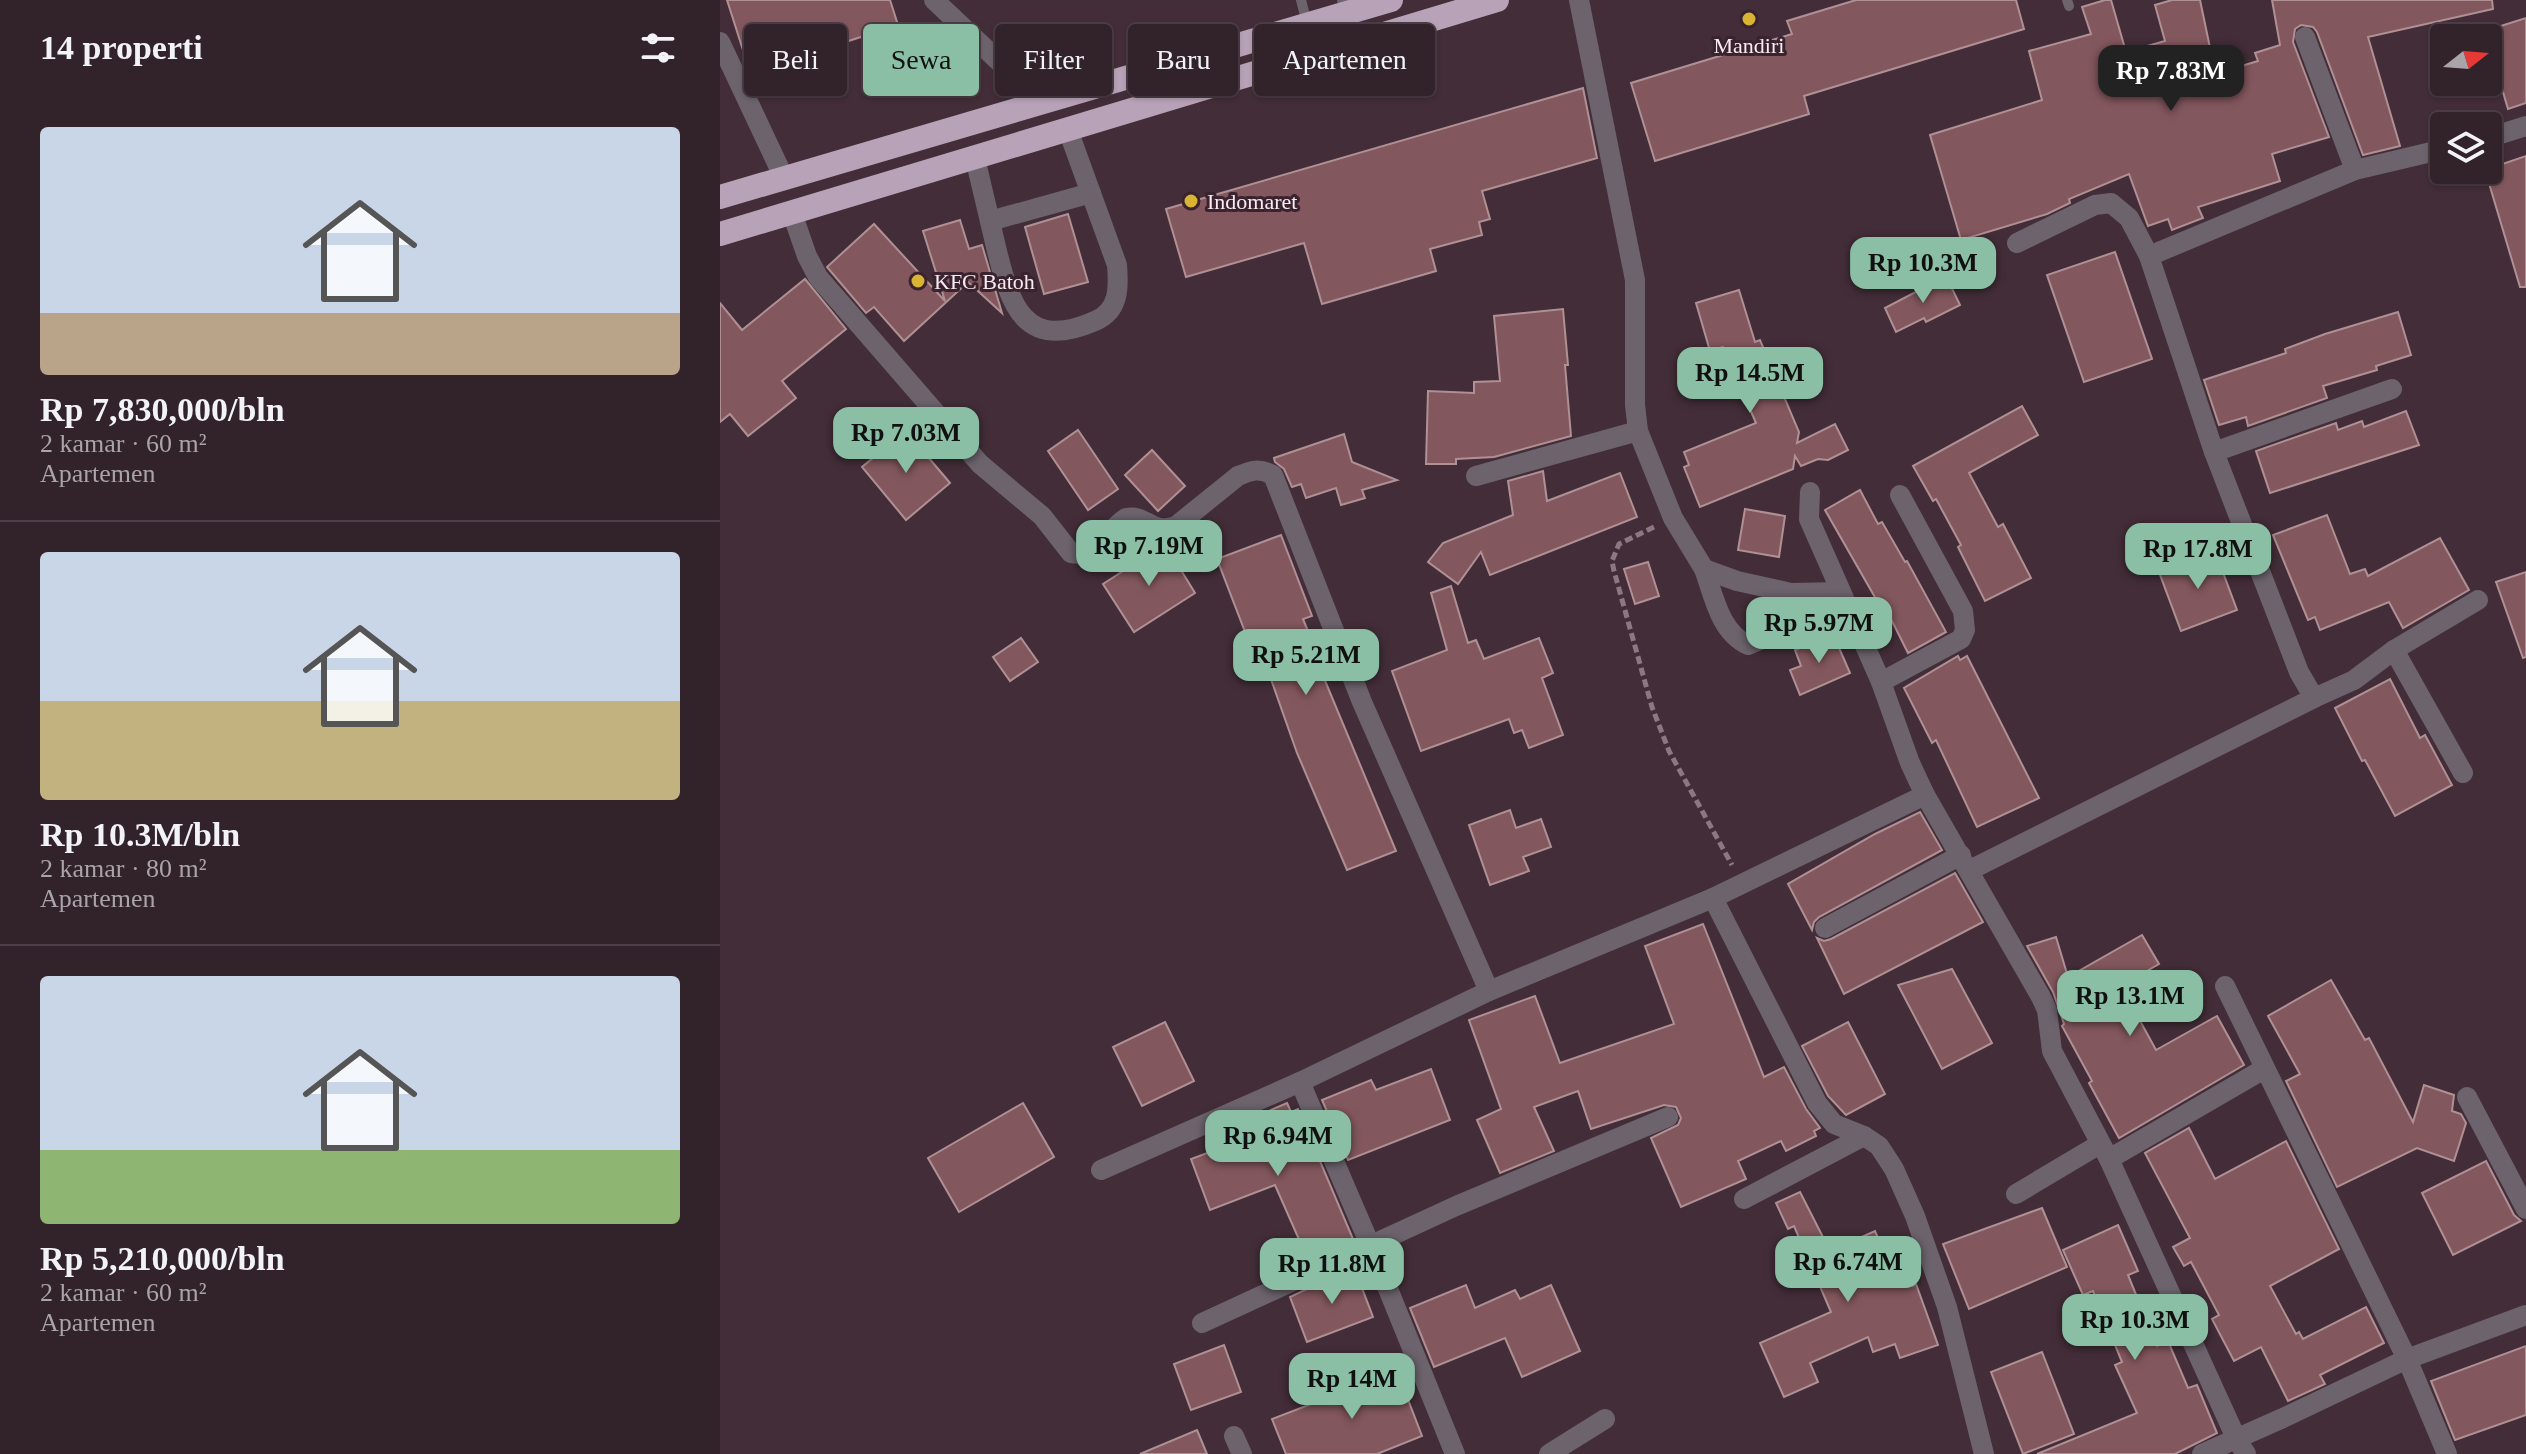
<!DOCTYPE html>
<html lang="id">
<meta charset="utf-8">
<style>
body{margin:0;font-family:Georgia,serif;background:#3d2f36;color:#f1f3f6;height:100vh;display:flex;flex-direction:column;font-size:30px;white-space:nowrap}
*{box-sizing:border-box;margin:0}
p{font-size:26px;color:#a8a4a8}
.icon{flex:none;width:44px;height:44px;fill:none;stroke:currentColor;stroke-width:2;stroke-linecap:round;stroke-linejoin:round}
.map{position:relative;flex:1;overflow:hidden}
.side{display:flex;flex-direction:column;background:#32222a;width:720px}
.side>*{flex:none}
.guide{position:absolute;left:24px;top:24px;width:760px;height:72px;display:flex;gap:16px}
.needle{width:52px;rotate:73deg}
.fabs{position:absolute;left:1710px;top:24px;display:grid;gap:16px}
.fabs a{display:grid;place-items:center;width:72px;height:72px;border-radius:8px;background:#32222a;box-shadow:0 2px 6px #0004,0 0 0 2px #4d3f47;font-size:40px}
.price{position:absolute;translate:-50% -68px;padding:0 18px;border-radius:16px;background:#8abfa5;color:#111;font-size:26px;line-height:52px;filter:drop-shadow(0 2px 4px #0008)}
.price::after{content:'';position:absolute;left:50%;top:48px;width:24px;height:18px;margin-left:-12px;background:inherit;clip-path:polygon(0 0,100% 0,50% 100%)}
.price.selected{background:#222;color:#fff}
ul{padding:0;list-style:none}
li{display:grid;align-content:center;gap:16px;height:424px;padding:0 40px}
li+li{border-top:2px solid #4d3f47}
li span{display:grid;place-items:center;height:248px;border-radius:8px;color:#555}
li>.icon{margin-inline-start:auto}
span .icon{width:144px;height:144px;fill:#fffc;stroke-width:1}
li b{font-size:34px}
h2{display:flex;justify-content:space-between;align-items:center;height:96px;padding:0 40px;font-size:34px}
.chip{padding:0 28px;border-radius:8px;background:#32222a;box-shadow:0 2px 6px #0004,0 0 0 2px #4d3f47;font-size:28px;line-height:72px}
.chip.selected{background:#8abfa5;color:#111}
main{display:flex;flex:1;min-height:0}
.map>svg:first-child{display:block}
</style>
<main>
<section class="side">
<h2>14 properti<svg class="icon" aria-label="filters" viewBox="0 0 24 24"><path d="M4 7h16M4 17h16"/><circle cx="9" cy="7" r="2"/><circle cx="15" cy="17" r="2"/></svg></h2>
<ul>
<li><span style="background:linear-gradient(#c9d6e8 75%,#b9a48a 0)"><svg class="icon" aria-label="home" viewBox="0 0 24 24"><path d="M3 11l9-7 9 7M6 9v11h12V9"/></svg></span><div><b>Rp 7,830,000/bln</b><p>2 kamar · 60 m²</p><p>Apartemen</p></div></li>
<li><span style="background:linear-gradient(#c9d6e8 60%,#c2b280 0)"><svg class="icon" aria-label="home" viewBox="0 0 24 24"><path d="M3 11l9-7 9 7M6 9v11h12V9"/></svg></span><div><b>Rp 10.3M/bln</b><p>2 kamar · 80 m²</p><p>Apartemen</p></div></li>
<li><span style="background:linear-gradient(#c9d6e8 70%,#8fb573 0)"><svg class="icon" aria-label="home" viewBox="0 0 24 24"><path d="M3 11l9-7 9 7M6 9v11h12V9"/></svg></span><div><b>Rp 5,210,000/bln</b><p>2 kamar · 60 m²</p><p>Apartemen</p></div></li>
</ul>
</section>
<div class="map">
<svg width="1806" height="1454" viewBox="0 0 1806 1454">
<rect width="100%" height="100%" fill="#432d38"/>
<g fill="#83575e" stroke="#af9094" stroke-width="2">
<polygon points="7,0 170,0 178,25 110,47 117,69 67,85 59,60 29,69"/>
<polygon points="1136,0 1296,0 1304,29 1084,96 1089,114 935,161 911,83 1072,34 1067,21"/>
<polygon points="1385,0 1391,0 1406,52 1445,41 1435,5 1452,0 1480,0 1493,62 1508,70 1538,61 1535,53 1560,45 1552,0 1772,0 1773,9 1648,37 1680,146 1643,155 1597,32 1593,27 1581,25 1575,29 1573,42 1609,137 1552,154 1560,181 1478,207 1483,218 1452,230 1448,219 1428,226 1409,174 1349,199 1350,203 1327,214 1241,240 1210,135 1322,100 1309,51 1371,34 1362,7"/>
<polygon points="1806,18 1806,103 1788,109 1765,31"/>
<polygon points="863,88 877,158 762,191 770,219 759,222 762,235 710,249 716,271 602,304 584,243 466,277 446,209"/>
<polygon points="1806,156 1806,287 1800,287 1765,170"/>
<polygon points="348,214 368,282 324,294 305,227"/>
<polygon points="240,220 249,249 262,245 282,313 248,282 184,341 154,307 146,313 107,267 154,224 225,301 203,231"/>
<polygon points="1395,252 1432,359 1364,382 1327,275"/>
<polygon points="1226,276 1240,305 1206,322 1204,318 1176,332 1165,308"/>
<polygon points="85,279 126,329 62,381 76,398 28,436 10,414 0,422 0,303 22,330"/>
<polygon points="1019,290 1035,342 1040,340 1079,432 1077,443 1115,424 1128,450 1108,460 1098,459 1081,466 1075,456 1073,469 980,507 964,467 969,465 964,452 1036,423 1003,347 990,351 976,303"/>
<polygon points="843,309 848,365 845,365 851,436 774,457 736,459 736,464 706,464 708,391 754,393 754,382 780,381 774,316"/>
<polygon points="1678,312 1691,355 1656,366 1657,370 1603,386 1607,398 1528,426 1526,417 1499,425 1484,380 1566,353 1565,349 1605,334"/>
<polygon points="1302,406 1318,435 1249,473 1278,527 1283,524 1311,578 1265,601 1238,547 1241,545 1216,499 1213,501 1193,466"/>
<polygon points="1686,411 1699,445 1550,493 1536,451 1616,423 1618,430 1642,421 1644,427"/>
<polygon points="358,430 398,489 368,510 328,451"/>
<polygon points="186,431 230,483 186,520 142,467"/>
<polygon points="624,434 632,462 677,480 642,490 645,498 621,505 616,488 586,498 581,484 572,487 564,469 555,462 554,458"/>
<polygon points="432,450 465,486 438,511 405,475"/>
<polygon points="823,471 827,501 900,473 917,517 770,575 761,552 738,584 708,562 723,543 793,515 788,481"/>
<polygon points="1140,490 1158,524 1162,522 1185,562 1187,561 1226,632 1188,653 1167,611 1164,613 1105,510"/>
<polygon points="1025,509 1065,516 1059,557 1018,550"/>
<polygon points="1607,515 1630,574 1645,569 1648,576 1720,538 1749,590 1683,628 1669,602 1600,630 1595,617 1588,620 1553,535"/>
<polygon points="561,535 592,616 583,619 599,658 596,659 676,851 627,870 577,753 536,637 527,637 497,559"/>
<polygon points="445,544 475,593 414,632 383,584"/>
<polygon points="1495,551 1517,610 1461,631 1439,572"/>
<polygon points="928,562 939,596 915,604 904,569"/>
<polygon points="1806,572 1806,657 1803,658 1776,582"/>
<polygon points="731,586 748,643 756,640 764,659 819,638 833,673 822,678 843,735 809,748 802,730 794,733 789,719 701,751 672,671 727,650 711,593"/>
<polygon points="1113,634 1130,673 1080,695 1070,670 1081,666 1075,650"/>
<polygon points="301,638 318,662 290,681 273,657"/>
<polygon points="1238,656 1240,660 1247,656 1319,798 1257,827 1216,740 1212,743 1184,688"/>
<polygon points="1670,679 1700,738 1705,735 1732,785 1675,816 1645,760 1642,761 1615,708"/>
<polygon points="790,810 796,828 821,819 831,847 803,857 809,871 770,885 749,825"/>
<polygon points="1200,812 1222,850 1099,917 1094,922 1092,930 1068,884 1155,834"/>
<polygon points="1235,873 1263,922 1124,994 1097,938 1104,941 1111,939"/>
<polygon points="983,924 1044,1077 1064,1067 1086,1109 1100,1128 1094,1131 1096,1136 1066,1151 1061,1141 1018,1161 1026,1179 961,1207 931,1138 958,1125 961,1118 956,1107 944,1105 871,1129 858,1091 814,1107 834,1151 780,1173 757,1120 781,1109 749,1020 815,996 840,1063 954,1024 925,946"/>
<polygon points="1422,935 1439,964 1401,986 1436,1050 1497,1016 1524,1065 1399,1138 1369,1083 1372,1081 1342,1026 1344,1024 1333,992 1307,946 1336,937 1348,977"/>
<polygon points="1232,969 1272,1043 1222,1069 1178,985"/>
<polygon points="1611,980 1645,1040 1649,1038 1693,1122 1704,1085 1734,1095 1732,1111 1741,1114 1746,1123 1734,1161 1697,1148 1617,1187 1566,1081 1580,1074 1548,1016"/>
<polygon points="445,1022 474,1081 422,1106 393,1047"/>
<polygon points="1128,1022 1165,1094 1126,1115 1108,1096 1082,1046"/>
<polygon points="711,1069 730,1120 628,1160 602,1100 651,1080 656,1090"/>
<polygon points="303,1103 334,1157 239,1212 208,1158"/>
<polygon points="567,1103 571,1112 578,1109 633,1239 588,1260 555,1185 490,1210 471,1159 533,1136 526,1121"/>
<polygon points="1469,1128 1495,1179 1566,1141 1619,1249 1550,1286 1576,1334 1579,1332 1583,1339 1646,1307 1664,1343 1600,1375 1605,1384 1568,1401 1541,1347 1514,1361 1492,1319 1499,1315 1471,1262 1464,1266 1453,1247 1470,1238 1425,1153"/>
<polygon points="1766,1161 1794,1215 1801,1221 1733,1255 1702,1193"/>
<polygon points="1080,1192 1110,1251 1155,1231 1169,1263 1182,1258 1193,1286 1196,1284 1218,1345 1180,1358 1175,1344 1153,1352 1148,1337 1090,1363 1098,1382 1064,1397 1040,1343 1111,1312 1074,1226 1068,1229 1056,1203"/>
<polygon points="1322,1208 1347,1267 1249,1309 1223,1244"/>
<polygon points="1398,1225 1418,1271 1408,1275 1437,1346 1448,1341 1468,1388 1477,1385 1497,1433 1455,1454 1317,1454 1417,1413 1395,1365 1402,1362 1373,1291 1363,1295 1343,1250"/>
<polygon points="634,1267 653,1317 587,1342 570,1297"/>
<polygon points="746,1285 755,1308 795,1290 800,1299 831,1285 860,1351 802,1377 785,1338 714,1367 690,1308"/>
<polygon points="504,1345 521,1392 471,1410 454,1364"/>
<polygon points="1806,1346 1806,1415 1735,1440 1711,1381"/>
<polygon points="1322,1352 1354,1434 1303,1454 1271,1372"/>
<polygon points="677,1371 702,1436 657,1454 566,1454 552,1419"/>
<polygon points="477,1430 487,1454 420,1454"/>
</g>
<g fill="none" stroke-linecap="round" stroke-linejoin="round">
<polyline stroke="#8c7882" stroke-width="5" stroke-dasharray="8 4" stroke-linecap="butt" points="934,527 899,544 892,561 894,571 932,707 949,751 1012,865"/>
<g stroke="#6c636c" stroke-width="10">
<polyline points="581,0 595,55"/>
<polyline points="622,0 635,41"/>
<polyline points="1347,0 1349,6"/>
</g>
<g stroke="#6c636c" stroke-width="20">
<polyline points="214,0 323,103"/>
<polyline points="859,0 915,280 915,405 918,431 953,518 984,569 1017,581 1071,593 1121,592"/>
<polyline points="1585,37 1635,170"/>
<polyline points="0,42 64,178"/>
<polyline points="1768,138 1806,126"/>
<path d="M255,158c7,30 14,60 21,89 14,58 28,105 99,74 24,-10 24,-33 22,-56l-49,-135"/>
<path d="M72,213l15,43 11,21 162,187 62,52 29,37c24,6 37,-24 55,-35 21,-4 25,17 50,8l62,-50c14,-6 21,-8 35,-1l89,227 127,289 -189,91 71,165 84,207"/>
<polyline points="270,221 371,193"/>
<polyline points="1297,243 1375,205 1391,203 1409,218 1429,256 1635,170 1724,149"/>
<polyline points="1429,256 1494,452 1579,672 1594,698 1634,680 1674,650 1758,600"/>
<polyline points="1494,452 1672,389"/>
<polyline points="756,476 918,431"/>
<polyline points="1090,492 1089,519 1161,682 1190,763 1205,795 1321,997 1327,1010 1332,1051 1389,1159 1517,1440 1526,1454"/>
<path d="M984,569c10,28 16,63 44,76l98,-42"/>
<polyline points="1674,650 1743,773"/>
<polyline points="1161,682 1241,639 1245,630 1243,611 1180,495"/>
<polyline points="1250,870 1594,698"/>
<polyline points="993,898 1097,1103 1114,1124 1144,1136 1159,1146 1174,1169 1195,1216 1227,1307 1264,1454"/>
<polyline points="1105,928 1241,855"/>
<polyline points="1505,986 1687,1359 1727,1454"/>
<polyline points="769,991 993,898 1205,795"/>
<polyline points="1747,1097 1806,1209"/>
<polyline points="1389,1159 1544,1069"/>
<polyline points="381,1170 580,1082"/>
<polyline points="1296,1194 1380,1144"/>
<polyline points="1024,1199 1144,1136"/>
<polyline points="482,1323 736,1206 948,1117"/>
<polyline points="514,1436 522,1454"/>
<polyline points="829,1454 885,1419"/>
<polyline points="1482,1454 1563,1418 1687,1359 1806,1315"/>
</g>
<g stroke="#b8a2b7" stroke-width="24">
<polyline points="0,197 671,0"/>
<polyline points="0,234 777,0"/>
</g>
</g>
<g fill="#d9b334" stroke="#39232e" stroke-width="3">
<circle cx="1029" cy="19" r="8"/>
<circle cx="471" cy="201" r="8"/>
<circle cx="198" cy="281" r="8"/>
</g>
<g text-anchor="middle" dominant-baseline="central" stroke-width="6" stroke-linejoin="round" paint-order="stroke">
<g font-size="22" fill="#faeaf1" stroke="#39232e" text-anchor="start">
<text x="1029" y="45" text-anchor="middle">Mandiri</text>
<text x="487" y="201">Indomaret</text>
<text x="214" y="281">KFC Batoh</text>
</g>
</g>
</svg>
<div class="fabs">
<a><svg class="needle" viewBox="-14 -14 28 28"><path d="M0-13l5 13h-10z" fill="#e53935"/><path d="M0 13l5-13h-10z" fill="#a8a4a8"/></svg></a>
<a><svg class="icon" aria-label="layers" viewBox="0 0 24 24"><path d="M12 4l9 5-9 5-9-5zM3 14l9 5 9-5"/></svg></a>
</div>
<b class="price selected" style="left:1451px;top:113px">Rp 7.83M</b>
<b class="price" style="left:1203px;top:305px">Rp 10.3M</b>
<b class="price" style="left:1030px;top:415px">Rp 14.5M</b>
<b class="price" style="left:186px;top:475px">Rp 7.03M</b>
<b class="price" style="left:429px;top:588px">Rp 7.19M</b>
<b class="price" style="left:1478px;top:591px">Rp 17.8M</b>
<b class="price" style="left:1099px;top:665px">Rp 5.97M</b>
<b class="price" style="left:586px;top:697px">Rp 5.21M</b>
<b class="price" style="left:1410px;top:1038px">Rp 13.1M</b>
<b class="price" style="left:558px;top:1178px">Rp 6.94M</b>
<b class="price" style="left:1128px;top:1304px">Rp 6.74M</b>
<b class="price" style="left:612px;top:1306px">Rp 11.8M</b>
<b class="price" style="left:1415px;top:1362px">Rp 10.3M</b>
<b class="price" style="left:632px;top:1421px">Rp 14M</b>
<div class="guide">
<a class="chip">Beli</a>
<a class="chip selected">Sewa</a>
<a class="chip">Filter</a>
<a class="chip">Baru</a>
<a class="chip">Apartemen</a>
</div>
</div>
</main>
